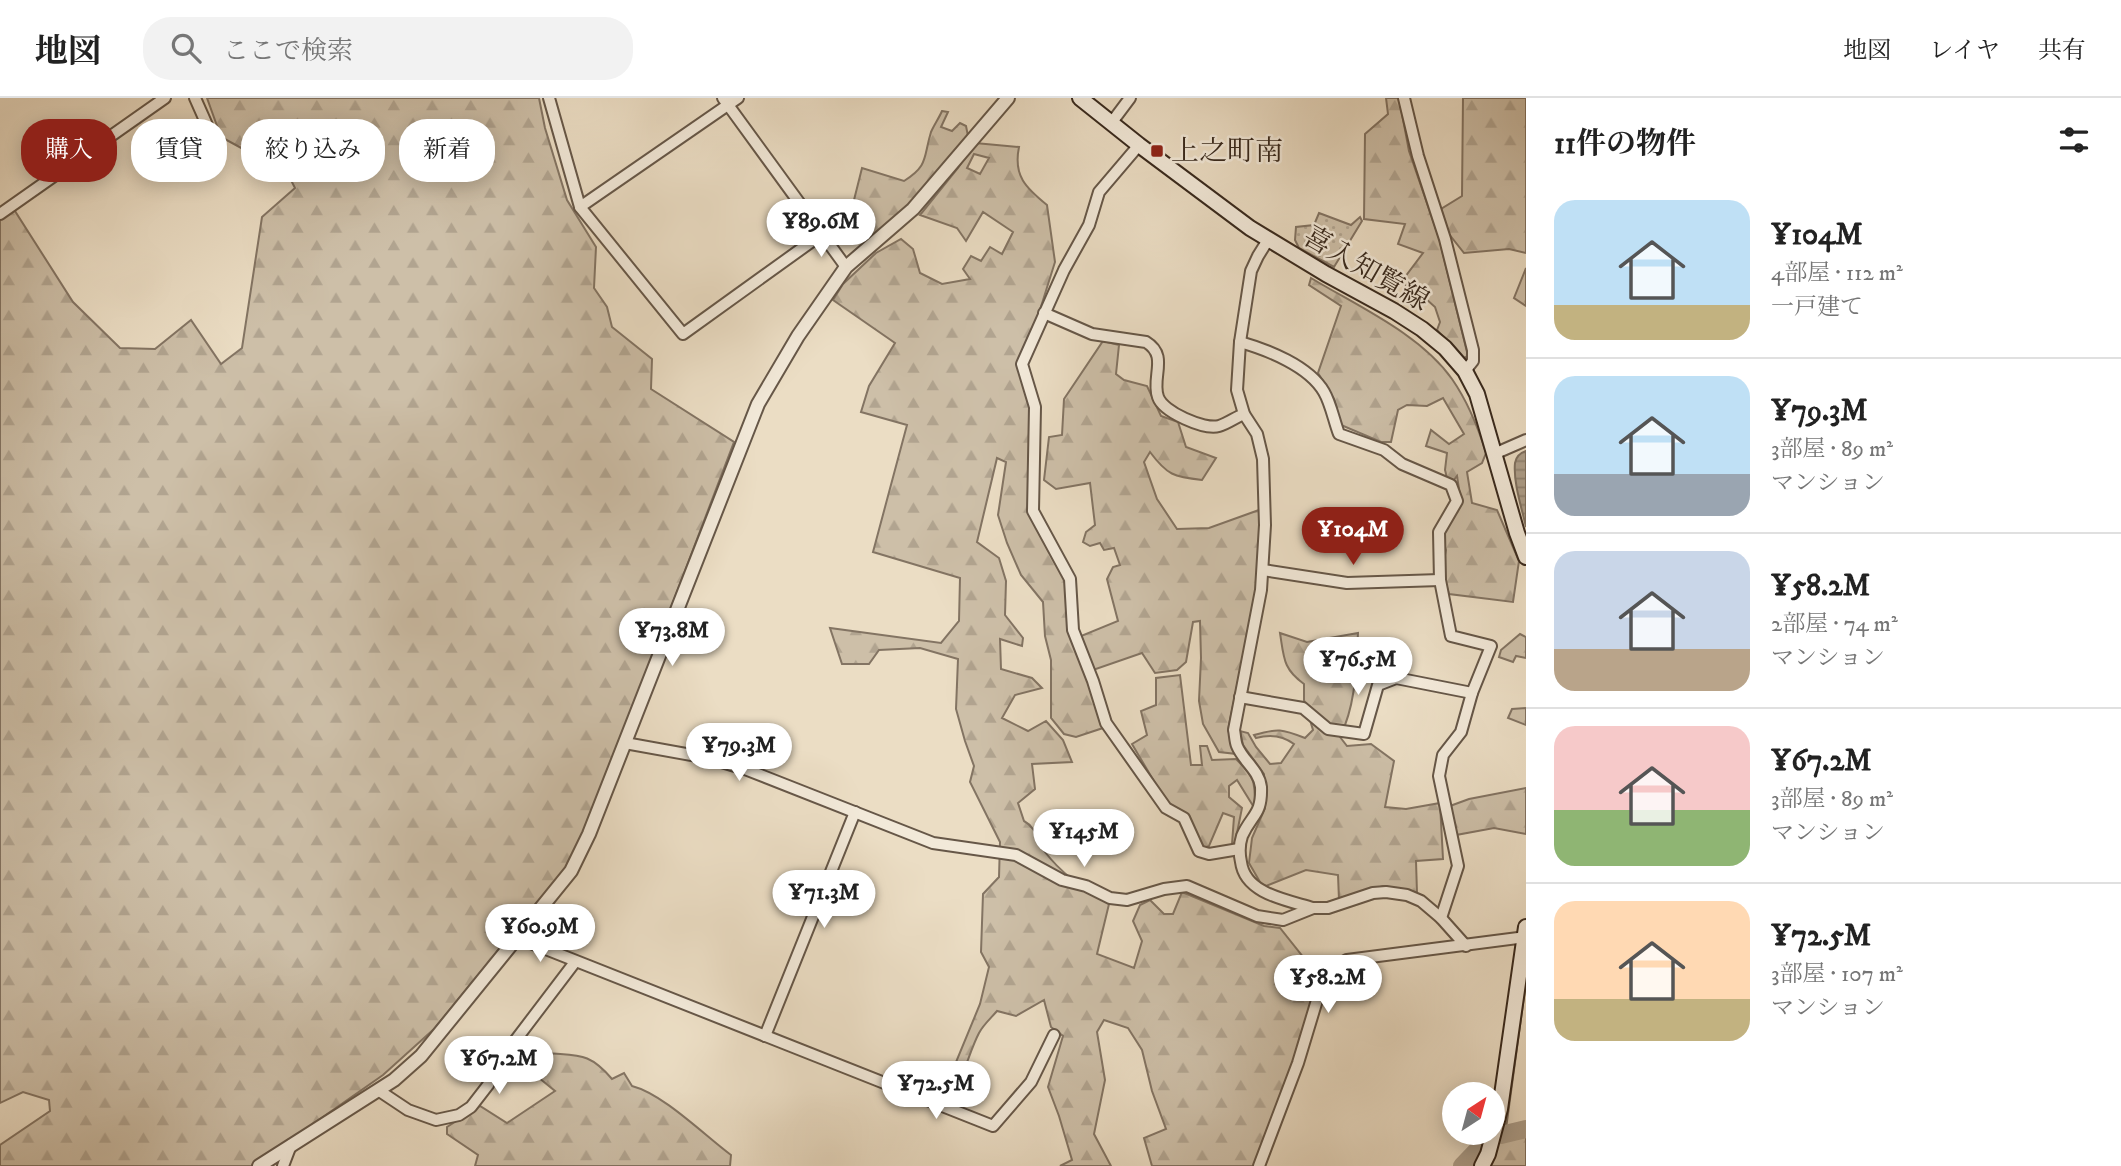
<!DOCTYPE html>
<html lang="ja">
<meta charset="utf-8">
<style>
body{margin:0;font-family:"IM FELL DW Pica","Noto Serif JP",serif;background:#f2f2f2;color:#222;height:100vh;display:flex;flex-direction:column;font-size:26px;white-space:nowrap}
*{box-sizing:border-box;margin:0}
p{font-size:23px;color:#767676}
.icon{flex:none;width:38px;height:38px;fill:none;stroke:currentColor;stroke-width:2;stroke-linecap:round;stroke-linejoin:round}
.map{position:relative;flex:1;overflow:hidden}
.drawer{display:flex;flex-direction:column;background:#fff;width:595px}
.drawer>*{flex:none}
.hud{position:absolute;left:21px;top:21px;width:665px;height:63px;display:flex;gap:14px}
.needle{width:46px;rotate:36deg}
.buttons{position:absolute;left:1442px;top:984px;display:grid;gap:14px}
.buttons a{display:grid;place-items:center;width:63px;height:63px;border-radius:50%;background:#fff;box-shadow:0 4px 18px #0003;font-size:35px}
.price{position:absolute;translate:-50% -60px;padding:0 16px;border-radius:24px;background:#fff;color:#222;font-size:23px;line-height:46px;filter:drop-shadow(0 2px 4px #0008)}
.price::after{content:'';position:absolute;left:50%;top:42px;width:21px;height:16px;margin-left:-10px;background:inherit;clip-path:polygon(0 0,100% 0,50% 100%)}
.price.current{background:#8f2418;color:#fff}
ul{padding:0;list-style:none}
li{display:flex;align-items:center;gap:21px;height:175px;padding:0 28px}
li+li{border-top:2px solid #e0e0e0}
li span{display:grid;place-items:center;flex:none;width:196px;height:140px;border-radius:21px;color:#555}
li>.icon{margin-inline-start:auto}
span .icon{width:84px;height:84px;fill:#fffc;stroke-width:1}
li b{font-size:30px}
h2{display:flex;justify-content:space-between;align-items:center;height:84px;padding:0 28px;font-size:30px}
.tag{padding:0 24px;border-radius:28px;background:#fff;box-shadow:0 4px 18px #0003;font-size:24px;line-height:63px}
.tag.current{background:#8f2418;color:#fff}
header{display:flex;align-items:center;gap:42px;box-sizing:border-box;height:98px;padding:0 35px;background:#fff;border-bottom:2px solid #e0e0e0}
header strong{font-size:33px}
nav{display:flex;gap:38px;margin-inline-start:auto;font-size:24px}
.search{width:490px;height:63px;background:#f2f2f2;display:flex;align-items:center;gap:18px;box-sizing:border-box;padding:0 24px;border-radius:28px;color:#767676;font-size:26px}
main{display:flex;flex:1;min-height:0}
.map>svg:first-child{display:block}
</style>
<header>
<strong>地図</strong>
<div class="search"><svg class="icon" aria-label="search" viewBox="0 0 24 24"><circle cx="10" cy="10" r="6"/><path d="M15 15l6 6"/></svg>ここで検索</div>
<nav><a>地図</a><a>レイヤ</a><a>共有</a></nav>
</header>
<main>
<div class="map">
<svg width="1526" height="1068" viewBox="0 0 1526 1068">
<defs>
<pattern id="grass-dots" width="8" height="8" patternUnits="userSpaceOnUse" patternTransform="scale(1.75)"><rect width="8" height="8" fill="#cdbfa8"/><path d="M2 2h.1M6 6h.1" fill="none" stroke="#b1a490" stroke-width="1.8" stroke-linecap="round"/></pattern>
<pattern id="forest-firs" width="22" height="20" patternUnits="userSpaceOnUse" patternTransform="scale(1.75)"><rect width="22" height="20" fill="#cdbfa8"/><path d="M5 1l3.5 6h-7zM16 11l3.5 6h-7z" fill="#b1a490"/></pattern>
<pattern id="water-rules" width="6" height="5" patternUnits="userSpaceOnUse" patternTransform="scale(1.75)"><rect width="6" height="5" fill="#aea08c"/><path d="M0 2.5h6" fill="none" stroke="#8f8372"/></pattern>
</defs>
<rect width="100%" height="100%" fill="#ebddc4"/>
<filter id="stains"><feTurbulence type="fractalNoise" baseFrequency=".00286" numOctaves="4"/><feColorMatrix values="0 0 0 0 .2 0 0 0 0 .09 0 0 0 0 .02 0 0 0 .5 -.17"/></filter>
<radialGradient id="worn" r=".72"><stop offset=".6" stop-color="#630" stop-opacity="0"/><stop offset="1" stop-color="#630" stop-opacity=".3"/></radialGradient>
<polygon fill="url(#grass-dots)" stroke="#837463" stroke-width="2" points="1319,115 1351,127 1360,119 1362,123 1334,169 1299,150 1295,142 1296,129 1314,127"/>
<g fill="url(#forest-firs)" stroke="#837463" stroke-width="2" fill-rule="evenodd">
<polygon points="207,0 539,0 545,30 567,102 596,149 594,190 607,209 612,229 652,261 651,291 734,344 597,704 569,766 434,931 383,977 253,1068 0,1068 0,1047 50,1013 49,1002 23,994 0,1005 0,119 13,110 73,204 120,250 155,251 191,222 221,266 242,250 262,119 295,90 269,39 245,52 221,39"/>
<polygon points="1386,0 1399,0 1409,53 1439,140 1468,258 1462,261 1437,232 1440,224 1435,209 1425,200 1412,208 1407,205 1405,179 1423,155 1398,146 1405,126 1364,121 1365,36 1388,16"/>
<polygon points="1463,0 1526,0 1526,155 1509,151 1464,155 1449,136 1441,111 1462,98"/>
<path d="M942,13l6,1 -7,15 11,4 8,-8 6,3 2,10 -59,71 -36,29 -22,-24 11,-44 42,13c25,-16 19,-23 27,-49 3,-7 8,-14 11,-21z"/>
<path d="M975,45l44,4c-6,29 7,41 28,58l8,57 -16,51 -20,50 11,45 -2,81 2,27 36,64 23,100 14,48 -27,9 -12,-3 -13,-16v-58l-6,-24 -2,-34 -22,-27 -14,-32 -9,-28 8,-53 -9,-4 -20,84 22,16 7,23 -1,34 18,23 -1,8 -22,-7 1,30 31,9 10,10 -27,7 -13,23 26,13 18,-10 17,19 9,22 -40,2 3,25 -17,14 6,18c13,7 13,20 21,31 16,21 41,39 64,52l-12,50 37,14 8,-27 -9,-20 7,-16 10,-5 14,14h9l9,-22 82,34 16,2 39,49 -29,96 -36,93h-102l-8,-28 22,-9 -14,-38 -10,-41 -14,-22 -24,-8 -7,12 8,48 -11,54 17,32h-51l12,-6 -13,-44 -11,-29 15,-51 -12,-9 -7,-27 -28,16 -19,-5c-6,7 -14,14 -18,22 -12,23 -14,47 -34,66l-3,-3 38,-92 9,-37 -8,-15 2,-58 16,-17 1,-35 -30,-60 4,-16 -9,-25 -9,-32 2,-50 -38,-11 -41,2 -10,14h-27l-12,-36 111,15 18,-22 1,-43 -87,-26 34,-127 -46,-13 8,-26 26,-43 -62,-43 10,-16 33,-31 25,-14 12,10 7,24 22,11 28,-5 -7,-10 8,-13 10,5 9,-14 12,7 11,-22 -30,-20 -17,29 -9,-13 -37,-13 38,-47zM974,56l15,4 -9,16 -13,-6z"/>
<polygon points="1526,170 1526,208 1514,200"/>
<path d="M1311,180c48,29 109,56 141,101 16,23 26,48 34,74l-4,10 -15,9 5,31 25,7 22,51 -6,41 -64,-8 -7,-24 4,-20 -5,-15 20,-33 -4,-26 -4,5 -6,-3 -2,-8 2,-17 -21,-7 5,-16 18,14 15,-10 -21,-36 -16,8 -20,-1 -9,5 -7,32h-10l-40,-17 -7,-26 -16,-26 23,-67 -32,-21z"/>
<path d="M1103,243l16,4 -3,29 8,6 23,6 14,30 17,6 8,25 30,11 -14,22c-28,-3 -35,-5 -52,-28l-6,10 13,37 20,30 32,-1 50,-18 1,63 -32,157 9,24 -18,-2 -16,-28 -4,-23 2,-43 -1,-37 -7,1 -7,40 -9,8 -22,3 -13,-20 -49,17 -12,-34 37,-15 -11,-42 6,-12 7,-2 -6,-17 -10,2 -4,-7 -10,3 -7,-4 3,-10 9,-7 -5,-42 -34,6 -12,-9 5,-43 13,-2 2,-36z"/>
<path d="M1280,535l27,9 51,-9c-2,36 -2,71 -18,104l7,9 24,-2 23,17 -9,46 21,2 34,-6 3,56 -27,2 1,32 -34,-7 -44,14 -1,-25 -32,-5 -40,16 -6,-4 -11,-19 3,-25 13,-30 -1,-34 -21,-29 -3,-14 8,2 8,14 14,17 11,-1 13,-19c-12,-9 -24,-10 -38,-6l-2,-3c24,-7 28,-6 51,3l8,-8 -9,-30v-16c-21,-15 -20,-26 -24,-51z"/>
<polygon points="1520,536 1526,539 1526,560 1516,558 1513,564 1499,559 1501,552"/>
<path d="M1180,577l11,90h11l-2,-19h7l5,14 24,-1c20,20 19,23 19,50l-18,-29 -8,6v11l13,11 -7,35 -3,1 2,-27 -11,-4 -14,33 -7,2 -34,-43 -36,-61 15,-9 -6,-24 15,-6v-27z"/>
<polygon points="1526,610 1526,627 1508,620 1512,611"/>
<polygon points="1526,690 1526,736 1494,730 1456,737 1450,708 1469,701"/>
<path d="M547,955c32,3 42,-1 65,26l12,-6 8,13c31,8 71,48 99,69l-1,11h-255l3,-11 -31,-21v-7l33,-21 27,17 48,-32 -16,-13z"/>
<polygon points="1518,1035 1526,1036 1526,1068 1488,1068 1498,1042"/>
</g>
<path fill="url(#water-rules)" stroke="#7f7160" stroke-width="2" d="M1526,353v76c-4,-18 -13,-45 -11,-64 1,-6 5,-10 11,-12z"/>
<g fill="none" stroke-linecap="round" stroke-linejoin="round">
<polyline stroke="#7f7160" stroke-width="2.5" points="1505,1036 1526,882"/>
<g stroke="#aea08c" stroke-width="18">
<polyline points="1501,1037 1526,1031"/>
<polyline points="1462,1068 1484,1045"/>
</g>
<g stroke="#665748" stroke-width="14">
<g id="minor">
<polyline points="195,0 207,27"/>
<polyline points="549,0 580,109 683,236 822,136"/>
<polyline points="723,0 846,169"/>
<polyline points="1404,0 1418,58 1445,141 1473,252 1473,263 1465,273"/>
<polyline points="1112,24 1130,0"/>
<polyline points="1139,47 1099,94 1089,127 1064,172 1022,266 1035,309 1033,413 1070,481 1073,532 1093,583 1106,625 1166,710 1184,720 1199,753 1209,756 1239,751"/>
<polyline points="580,109 738,0"/>
<polyline points="0,116 165,0"/>
<path d="M1268,142l-10,16 -7,15 -11,71 -3,48 7,24 13,20 6,25 2,66 -4,65 -27,140c1,4 1,11 3,16 6,15 22,24 24,41 1,28 -9,27 -19,49 -3,9 -3,17 -1,26 4,32 46,38 72,46"/>
<path d="M1044,215l48,21 54,8c23,14 5,35 12,55 5,15 46,33 61,29 8,-2 17,-9 25,-12"/>
<path d="M1240,244c28,8 69,24 84,50 7,12 10,29 15,42l45,16 18,14 49,21 6,16 -18,31 1,48 11,56 40,10 -19,47 -11,39 -18,23 -4,21 19,90 -17,52"/>
<polyline points="1494,356 1526,342"/>
<polyline points="1263,472 1347,485 1440,482"/>
<polyline points="1240,599 1303,610 1328,631 1364,636 1378,587 1396,580 1472,595"/>
<polyline points="625,645 708,660 745,671 933,745 1016,757 1062,782 1086,788 1110,800 1127,802 1164,791 1187,788 1257,818 1283,822 1313,810 1328,810 1373,795 1386,794 1407,797 1421,803 1441,820 1466,848"/>
<polyline points="518,840 993,1028 1031,984 1054,937"/>
<polyline points="765,938 855,714"/>
<polyline points="378,992 408,1012 436,1022 459,1017 471,1009 488,987 499,964 575,864"/>
<polyline points="283,1068 291,1047"/>
<polyline points="1259,1068 1298,965 1324,879 1334,869 1347,862 1526,839"/>
</g>
</g>
<g stroke="#665748" stroke-width="16">
<polyline id="tertiary" points="259,1068 394,982 421,958 571,773 589,736 758,306 798,238 846,169 913,111 1008,0"/>
</g>
<g stroke="#392a1e" stroke-width="18">
<g id="secondary">
<polyline points="1080,0 1139,47 1250,130 1326,176 1394,213 1422,231 1445,250 1465,273 1477,296 1517,435 1526,459"/>
<polyline points="1482,1068 1488,1056 1500,1011 1526,829"/>
</g>
</g>
<use href="#minor" stroke="#f2e9d9" stroke-width="10"/>
<use href="#tertiary" stroke="#f2e9d9" stroke-width="12"/>
<use href="#secondary" stroke="#f2e9d9" stroke-width="14"/>
</g>
<rect fill="#8f2418" stroke="#f2e9d9" stroke-width="2.5" x="1150" y="46" width="14" height="14" rx="3.5"/>
<g text-anchor="middle" dominant-baseline="central" stroke-width="5" stroke-linejoin="round" paint-order="stroke">
<g font-size="28" fill="#392a1e" stroke="#f2e9d9" text-anchor="start">
<text x="1171" y="53">上之町南</text>
</g>
<g font-size="28" fill="#392a1e" stroke="#f2e9d9">
<text transform="translate(1366 171) rotate(30)">喜入知覧線</text>
</g>
</g>
<rect width="100%" height="100%" filter="url(#stains)"/>
<rect width="100%" height="100%" fill="url(#worn)"/>
</svg>
<div class="buttons">
<a><svg class="needle" viewBox="-14 -14 28 28"><path d="M0-13l5 13h-10z" fill="#e53935"/><path d="M0 13l5-13h-10z" fill="#767676"/></svg></a>
</div>
<b class="price" style="left:821px;top:161px">¥89.6M</b>
<b class="price current" style="left:1353px;top:469px">¥104M</b>
<b class="price" style="left:672px;top:570px">¥73.8M</b>
<b class="price" style="left:1358px;top:599px">¥76.5M</b>
<b class="price" style="left:739px;top:685px">¥79.3M</b>
<b class="price" style="left:1084px;top:771px">¥145M</b>
<b class="price" style="left:824px;top:832px">¥71.3M</b>
<b class="price" style="left:540px;top:866px">¥60.9M</b>
<b class="price" style="left:1328px;top:917px">¥58.2M</b>
<b class="price" style="left:499px;top:998px">¥67.2M</b>
<b class="price" style="left:936px;top:1023px">¥72.5M</b>
<div class="hud">
<a class="tag current">購入</a>
<a class="tag">賃貸</a>
<a class="tag">絞り込み</a>
<a class="tag">新着</a>
</div>
</div>
<section class="drawer">
<h2>11件の物件<svg class="icon" aria-label="filters" viewBox="0 0 24 24"><path d="M4 7h16M4 17h16"/><circle cx="9" cy="7" r="2"/><circle cx="15" cy="17" r="2"/></svg></h2>
<ul>
<li><span style="background:linear-gradient(#bfe0f5 75%,#c2b280 0)"><svg class="icon" aria-label="home" viewBox="0 0 24 24"><path d="M3 11l9-7 9 7M6 9v11h12V9"/></svg></span><div><b>¥104M</b><p>4部屋 · 112 m²</p><p>一戸建て</p></div></li>
<li><span style="background:linear-gradient(#bfe0f5 70%,#9aa5b1 0)"><svg class="icon" aria-label="home" viewBox="0 0 24 24"><path d="M3 11l9-7 9 7M6 9v11h12V9"/></svg></span><div><b>¥79.3M</b><p>3部屋 · 89 m²</p><p>マンション</p></div></li>
<li><span style="background:linear-gradient(#c9d6e8 70%,#b9a48a 0)"><svg class="icon" aria-label="home" viewBox="0 0 24 24"><path d="M3 11l9-7 9 7M6 9v11h12V9"/></svg></span><div><b>¥58.2M</b><p>2部屋 · 74 m²</p><p>マンション</p></div></li>
<li><span style="background:linear-gradient(#f6c9c9 60%,#8fb573 0)"><svg class="icon" aria-label="home" viewBox="0 0 24 24"><path d="M3 11l9-7 9 7M6 9v11h12V9"/></svg></span><div><b>¥67.2M</b><p>3部屋 · 89 m²</p><p>マンション</p></div></li>
<li><span style="background:linear-gradient(#ffd9b3 70%,#c2b280 0)"><svg class="icon" aria-label="home" viewBox="0 0 24 24"><path d="M3 11l9-7 9 7M6 9v11h12V9"/></svg></span><div><b>¥72.5M</b><p>3部屋 · 107 m²</p><p>マンション</p></div></li>
</ul>
</section>
</main>
